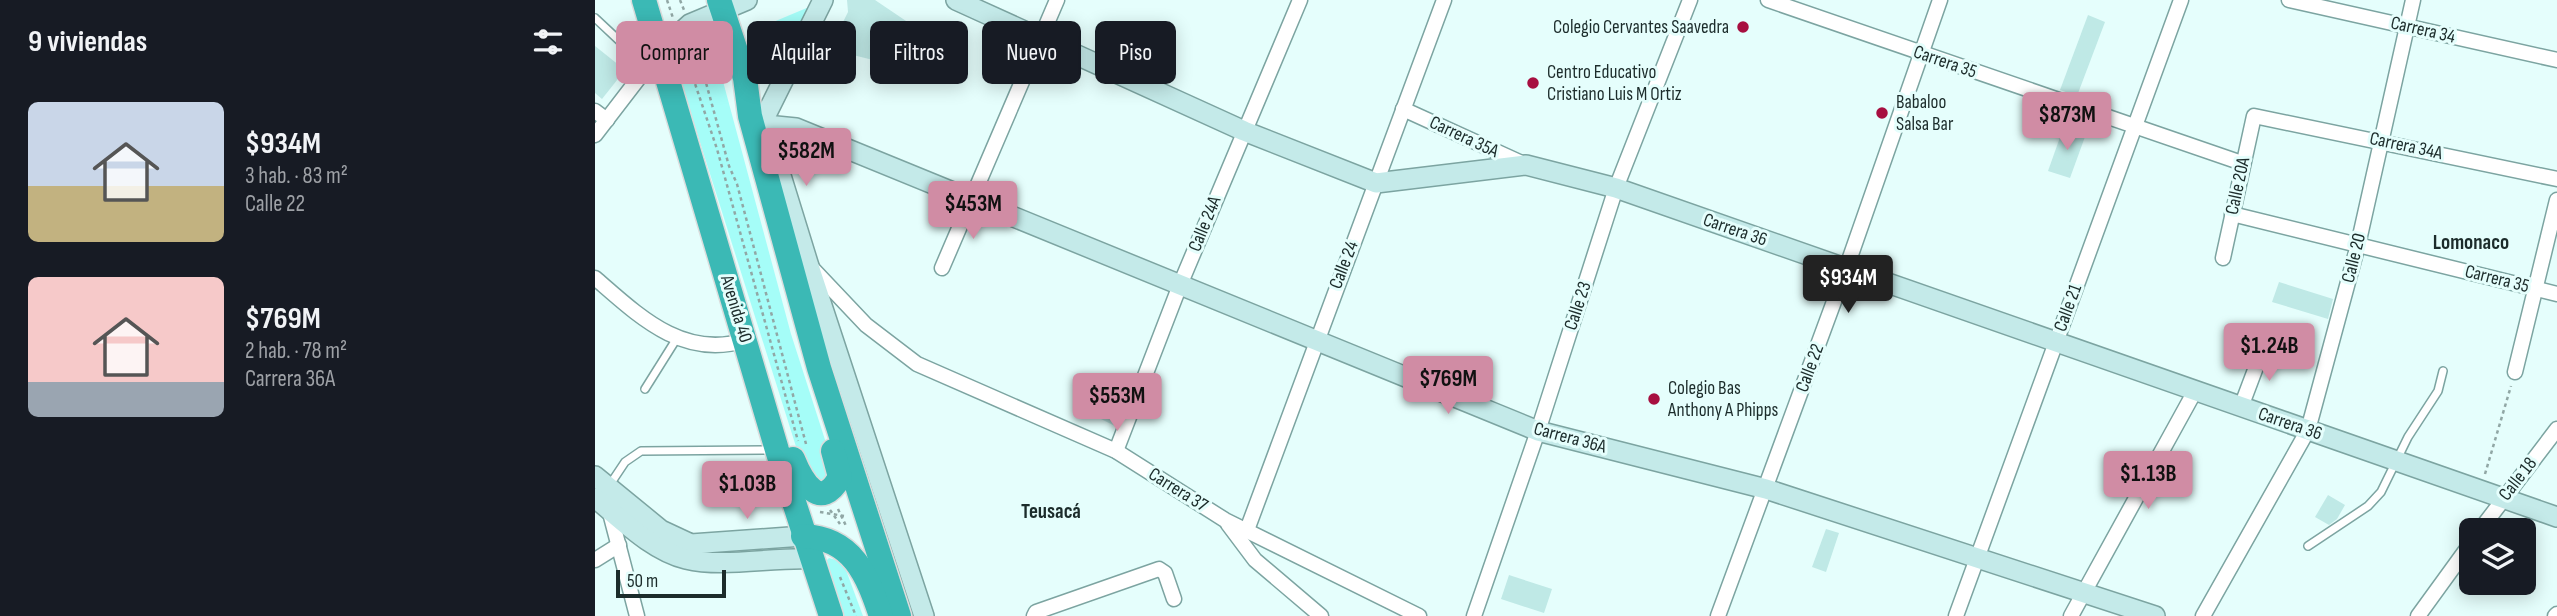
<!DOCTYPE html>
<html lang="es">
<meta charset="utf-8">
<style>
body{margin:0;font-family:"Sofia Sans Condensed",sans-serif;background:#242831;color:#f1f3f6;height:100vh;display:flex;flex-direction:column;font-size:26px;white-space:nowrap}
*{box-sizing:border-box;margin:0}
p{font-size:23px;color:#9ea1a6}
.icon{flex:none;width:38px;height:38px;fill:none;stroke:currentColor;stroke-width:2;stroke-linecap:round;stroke-linejoin:round}
.map{position:relative;flex:1;overflow:hidden}
.panel{display:flex;flex-direction:column;background:#171b24;width:595px}
.panel>*{flex:none}
.guide{position:absolute;left:21px;top:21px;width:665px;height:63px;display:flex;gap:14px}
.fabs{position:absolute;left:1864px;top:518px;display:grid;gap:14px}
.fabs a{display:grid;place-items:center;width:77px;height:77px;border-radius:10px;background:#171b24;box-shadow:0 4px 18px #0003;font-size:35px}
.scale{position:absolute;left:21px;bottom:18px;width:110px;box-sizing:border-box;padding-left:7px;border:4px solid #1c2c2b;border-top:0;font-size:19px;line-height:24px;white-space:nowrap;color:#1c2c2b;-webkit-text-stroke:5px #e5fefc;paint-order:stroke}
.price{position:absolute;translate:-50% -60px;padding:0 16px;border-radius:7px;background:#d08ca4;color:#111;font-size:23px;line-height:46px;filter:drop-shadow(0 2px 4px #0008)}
.price::after{content:'';position:absolute;left:50%;top:42px;width:21px;height:16px;margin-left:-10px;background:inherit;clip-path:polygon(0 0,100% 0,50% 100%)}
.price.current{background:#222;color:#fff}
ul{padding:0;list-style:none}
li{display:flex;align-items:center;gap:21px;height:175px;padding:0 28px}
li span{display:grid;place-items:center;flex:none;width:196px;height:140px;border-radius:10px;color:#555}
li>.icon{margin-inline-start:auto}
span .icon{width:84px;height:84px;fill:#fffc;stroke-width:1}
li b{font-size:30px}
h2{display:flex;justify-content:space-between;align-items:center;height:84px;padding:0 28px;font-size:30px}
.chip{padding:0 24px;border-radius:10px;background:#171b24;box-shadow:0 4px 18px #0003;font-size:24px;line-height:63px}
.chip.current{background:#d08ca4;color:#111}
main{display:flex;flex:1;min-height:0}
.map>svg:first-child{display:block}
</style>
<main>
<section class="panel">
<h2>9 viviendas<svg class="icon" aria-label="filters" viewBox="0 0 24 24"><path d="M4 7h16M4 17h16"/><circle cx="9" cy="7" r="2"/><circle cx="15" cy="17" r="2"/></svg></h2>
<ul>
<li><span style="background:linear-gradient(#c9d6e8 60%,#c2b280 0)"><svg class="icon" aria-label="home" viewBox="0 0 24 24"><path d="M3 11l9-7 9 7M6 9v11h12V9"/></svg></span><div><b>$934M</b><p>3 hab. · 83 m²</p><p>Calle 22</p></div></li>
<li><span style="background:linear-gradient(#f6c9c9 75%,#9aa5b1 0)"><svg class="icon" aria-label="home" viewBox="0 0 24 24"><path d="M3 11l9-7 9 7M6 9v11h12V9"/></svg></span><div><b>$769M</b><p>2 hab. · 78 m²</p><p>Carrera 36A</p></div></li>
</ul>
</section>
<div class="map">
<svg width="1962" height="616" viewBox="0 0 1962 616">
<rect width="100%" height="100%" fill="#e5fefc"/>
<g fill="#a5fdf8">
<polygon points="214,7 179,79 159,30"/>
<polygon points="115,33 196,334 232,446 233,485 209,472 75,47"/>
<polygon points="234,558 248,562 268,616 241,616 226,566"/>
</g>
<g fill="#bfe9e6">
<polygon points="252,0 280,0 354,50 342,76 258,55 246,78 219,65 230,36 247,24 253,12"/>
<polygon points="1493,15 1510,22 1482,96 1465,90"/>
<polygon points="0,46 30,70 7,99 0,93"/>
<polygon points="1469,126 1491,134 1475,178 1453,171"/>
<polygon points="1684,282 1738,299 1733,319 1677,302"/>
<polygon points="504,391 529,404 520,426 494,413"/>
<polygon points="1733,495 1750,505 1742,519 1734,525 1720,517"/>
<polygon points="1231,529 1244,533 1231,572 1217,567"/>
<polygon points="914,575 957,589 949,613 906,599"/>
</g>
<g fill="none" stroke-linecap="round" stroke-linejoin="round">
<g stroke="#7ca4a1" stroke-width="10">
<g id="lane">
<polyline points="0,18 31,47"/>
<polyline points="50,389 82,338"/>
<polyline points="14,486 30,462 46,451 179,450"/>
<polyline points="1713,546 1773,506 1786,492 1813,437 1843,391 1848,371"/>
</g>
</g>
<g stroke="#7ca4a1" stroke-width="17">
<g id="street">
<polyline points="1173,0 1647,163"/>
<polyline points="1694,0 1962,60"/>
<polyline points="808,109 931,165"/>
<polyline points="0,111 12,120"/>
<polyline points="0,135 63,53"/>
<polyline points="1637,214 1962,294"/>
<polyline points="1628,258 1659,116 1962,179"/>
<polyline points="217,268 271,325 322,364 521,451 630,520 824,616"/>
<polyline points="347,268 462,0"/>
<path d="M0,278c44,38 88,82 151,62"/>
<polyline points="1920,372 1962,200"/>
<polyline points="1646,407 1669,346"/>
<polyline points="521,451 585,285 705,0"/>
<polyline points="14,509 42,616"/>
<polyline points="633,524 660,560 726,616"/>
<polyline points="652,530 849,0"/>
<polyline points="1885,530 1962,429"/>
<polyline points="0,560 24,545"/>
<polyline points="439,616 441,612 564,569 570,573 579,599"/>
<polyline points="879,616 943,431 1021,188 1095,0"/>
<polyline points="1123,616 1251,269 1345,0"/>
<polyline points="1361,616 1586,0"/>
<polyline points="1476,616 1600,391"/>
<polyline points="1608,616 1713,430 1763,245 1818,0"/>
<polyline points="1823,616 1876,543"/>
<polyline points="1960,616 1962,614"/>
</g>
</g>
<g stroke="#7ca4a1" stroke-width="22">
<g id="secondary">
<polyline points="361,0 649,131 781,183 931,165 1021,188 1962,517"/>
<polyline points="63,53 95,24 152,0"/>
<polyline points="167,114 213,263 329,616"/>
<polyline points="169,119 228,0"/>
<polyline points="171,125 201,128 943,431 1171,489 1560,616"/>
<polyline points="0,476 66,530 96,544 208,536"/>
<path d="M0,498c26,21 57,53 91,61 37,9 86,-2 125,0"/>
</g>
</g>
<g stroke="#dbdddd" stroke-width="27">
<g id="highway">
<polyline points="49,0 182,450 236,616"/>
<polyline points="124,0 150,78 155,116 224,368 304,616"/>
<path d="M198,459c9,22 27,54 47,18l-7,-26"/>
<path d="M208,536c50,2 64,39 78,80"/>
</g>
</g>
<g stroke="#91a7a5" stroke-width="2.5" stroke-dasharray="3.5 3.5" stroke-linecap="butt">
<polyline points="72,0 78,18"/>
<polyline points="85,0 89,10"/>
<polyline points="100,43 134,166 142,184 211,444"/>
<polyline points="89,51 122,149 203,441"/>
<polyline points="1890,474 1916,386"/>
<polyline points="243,509 252,528"/>
<polyline points="235,510 245,524"/>
<polyline points="225,512 249,516"/>
<polyline points="245,577 261,616"/>
</g>
<use href="#lane" stroke="#fff" stroke-width="7"/>
<use href="#street" stroke="#fff" stroke-width="14"/>
<use href="#secondary" stroke="#c4eae9" stroke-width="19"/>
<use href="#highway" stroke="#3bb9b5" stroke-width="24"/>
</g>
<g fill="#a70f40" stroke="#e5fefc" stroke-width="2.5">
<circle cx="1148" cy="27" r="7"/>
<circle cx="938" cy="83" r="7"/>
<circle cx="1287" cy="113" r="7"/>
<circle cx="1059" cy="399" r="7"/>
</g>
<g text-anchor="middle" dominant-baseline="central" stroke-width="6" stroke-linejoin="round" paint-order="stroke">
<g font-size="19" fill="#1c2c2b" stroke="#e5fefc" text-anchor="start">
<text x="1134" y="27" text-anchor="end">Colegio Cervantes Saavedra</text>
<text x="952" y="72">Centro Educativo<tspan x="952" dy="22">Cristiano Luis M Ortiz</tspan></text>
<text x="1301" y="102">Babaloo<tspan x="1301" dy="22">Salsa Bar</tspan></text>
<text x="1073" y="388">Colegio Bas<tspan x="1073" dy="22">Anthony A Phipps</tspan></text>
</g>
<g font-size="19" fill="#1c2c2b" stroke="#e5fefc">
<text transform="translate(1828 30) rotate(13)">Carrera 34</text>
<text transform="translate(1350 62) rotate(19)">Carrera 35</text>
<text transform="translate(869 137) rotate(25)">Carrera 35A</text>
<text transform="translate(1811 146) rotate(12)">Carrera 34A</text>
<text transform="translate(1643 186) rotate(-78)">Calle 20A</text>
<text transform="translate(610 224) rotate(-68)">Calle 24A</text>
<text transform="translate(1140 230) rotate(19)">Carrera 36</text>
<text transform="translate(1759 258) rotate(-76)">Calle 20</text>
<text transform="translate(749 265) rotate(-69)">Calle 24</text>
<text transform="translate(1902 279) rotate(14)">Carrera 35</text>
<text transform="translate(983 306) rotate(-72)">Calle 23</text>
<text transform="translate(1473 308) rotate(-70)">Calle 21</text>
<text transform="translate(141 309) rotate(73)">Avenida 40</text>
<text transform="translate(1215 368) rotate(-70)">Calle 22</text>
<text transform="translate(1695 424) rotate(19)">Carrera 36</text>
<text transform="translate(975 438) rotate(15)">Carrera 36A</text>
<text transform="translate(1923 479) rotate(-52)">Calle 18</text>
<text transform="translate(583 490) rotate(32)">Carrera 37</text>
</g>
<g font-size="21" font-weight="bold" fill="#1c2c2b" stroke="#e5fefc">
<text x="1876" y="242">Lomonaco</text>
<text x="456" y="511">Teusacá</text>
</g>
</g>
</svg>
<div class="fabs">
<a><svg class="icon" aria-label="layers" viewBox="0 0 24 24"><path d="M12 4l9 5-9 5-9-5zM3 14l9 5 9-5"/></svg></a>
</div>
<div class="scale">50 m</div>
<b class="price" style="left:1472px;top:152px">$873M</b>
<b class="price" style="left:211px;top:188px">$582M</b>
<b class="price" style="left:378px;top:241px">$453M</b>
<b class="price current" style="left:1253px;top:315px">$934M</b>
<b class="price" style="left:1674px;top:383px">$1.24B</b>
<b class="price" style="left:853px;top:416px">$769M</b>
<b class="price" style="left:522px;top:433px">$553M</b>
<b class="price" style="left:1553px;top:511px">$1.13B</b>
<b class="price" style="left:152px;top:521px">$1.03B</b>
<div class="guide">
<a class="chip current">Comprar</a>
<a class="chip">Alquilar</a>
<a class="chip">Filtros</a>
<a class="chip">Nuevo</a>
<a class="chip">Piso</a>
</div>
</div>
</main>
